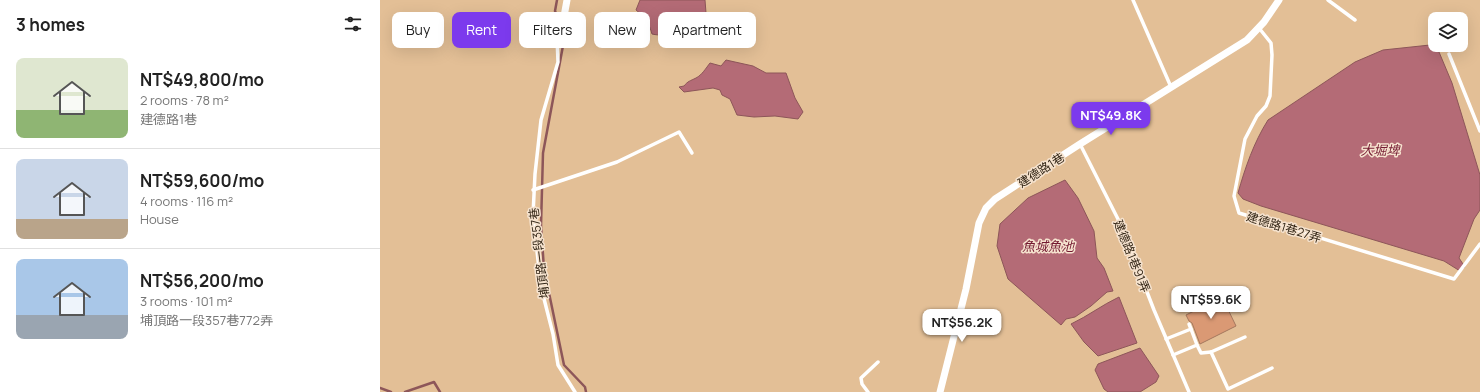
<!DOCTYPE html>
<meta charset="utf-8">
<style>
body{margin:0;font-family:Manrope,"Noto Sans TC",sans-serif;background:#f6f6f6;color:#222;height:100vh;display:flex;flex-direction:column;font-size:15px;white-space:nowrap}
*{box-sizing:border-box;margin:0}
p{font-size:13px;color:#767676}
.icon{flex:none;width:22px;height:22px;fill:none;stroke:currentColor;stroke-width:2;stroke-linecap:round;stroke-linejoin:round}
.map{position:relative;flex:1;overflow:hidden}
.details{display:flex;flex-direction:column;background:#fff;width:380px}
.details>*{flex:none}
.banner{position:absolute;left:12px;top:12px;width:380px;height:36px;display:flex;gap:8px}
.fabs{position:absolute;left:1048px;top:12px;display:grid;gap:8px}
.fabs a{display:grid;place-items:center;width:40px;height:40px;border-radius:8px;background:#fff;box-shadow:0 4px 16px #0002;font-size:20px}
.price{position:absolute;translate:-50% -34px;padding:0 9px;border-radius:8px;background:#fff;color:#222;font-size:13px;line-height:26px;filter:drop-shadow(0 1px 2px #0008)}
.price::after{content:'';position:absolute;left:50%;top:24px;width:12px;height:9px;margin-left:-6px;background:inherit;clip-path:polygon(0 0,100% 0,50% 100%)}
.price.on{background:#7c3aed;color:#fff}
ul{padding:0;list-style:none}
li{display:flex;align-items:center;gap:12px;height:100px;padding:0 16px}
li+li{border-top:1px solid #e0e0e0}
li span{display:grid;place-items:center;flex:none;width:112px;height:80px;border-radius:8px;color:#555}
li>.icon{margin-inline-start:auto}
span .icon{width:48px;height:48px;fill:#fffc;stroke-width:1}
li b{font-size:17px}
h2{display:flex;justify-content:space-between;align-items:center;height:48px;padding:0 16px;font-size:17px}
.tag{padding:0 14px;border-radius:8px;background:#fff;box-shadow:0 4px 16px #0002;font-size:14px;line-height:36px}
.tag.on{background:#7c3aed;color:#fff}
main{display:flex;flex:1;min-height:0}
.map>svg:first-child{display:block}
</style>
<main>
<section class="details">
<h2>3 homes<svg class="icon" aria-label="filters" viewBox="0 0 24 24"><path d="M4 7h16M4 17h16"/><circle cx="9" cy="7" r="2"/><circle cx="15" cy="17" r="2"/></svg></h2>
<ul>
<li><span style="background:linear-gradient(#dfe7d0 65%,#8fb573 0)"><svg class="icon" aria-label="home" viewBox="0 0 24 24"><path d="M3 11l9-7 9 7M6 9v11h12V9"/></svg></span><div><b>NT$49,800/mo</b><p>2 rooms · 78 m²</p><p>建德路1巷</p></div></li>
<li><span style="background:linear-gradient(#c9d6e8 75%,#b9a48a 0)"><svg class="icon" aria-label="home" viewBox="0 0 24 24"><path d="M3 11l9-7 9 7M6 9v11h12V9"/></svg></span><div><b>NT$59,600/mo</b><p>4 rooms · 116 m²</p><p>House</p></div></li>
<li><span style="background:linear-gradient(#a9c7e8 70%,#9aa5b1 0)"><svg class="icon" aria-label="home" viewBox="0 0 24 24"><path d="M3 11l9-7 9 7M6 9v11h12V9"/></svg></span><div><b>NT$56,200/mo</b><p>3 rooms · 101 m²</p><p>埔頂路一段357巷772弄</p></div></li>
</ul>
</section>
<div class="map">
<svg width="1100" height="392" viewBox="0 0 1100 392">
<rect width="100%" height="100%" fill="#e3bf96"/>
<g fill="#b46b76" stroke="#8d5659">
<path d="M260,0h65l1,13 4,13h5l1,4 -7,6 2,6 -5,4 -5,-8 -6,-4c-13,3 -14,0 -26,0 -8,0 -8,2 -17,0 -3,-11 -7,-17 -16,-24z"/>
<path d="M1050,45l9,7 13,31 28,92v35l-6,9 -15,39 6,9 -5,4 -16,-10 -183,-55 -18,-7 -5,-6c7,-25 16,-51 30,-73l87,-58 28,-12z"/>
<path d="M346,60l27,6 13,7h20l9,25 8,14 -5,7 -23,-3 -21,1 -17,-2 -7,-16 -8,-4 -2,-5 -7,-2 -29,4 -5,-5 5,-1c4,-5 6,-5 12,-8 6,-3 10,-10 14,-15l11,3z"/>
<polygon points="685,180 698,198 714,231 717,258 724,268 733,291 727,292 711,306 695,317 686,319 681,325 628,279 617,246 620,224 648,198"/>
<path d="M739,297l18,46 -39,13 -14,-14 -13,-18c17,-8 31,-19 48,-27z"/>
<polygon points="760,348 779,376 776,382 760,392 728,392 724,389 715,370 718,364"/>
</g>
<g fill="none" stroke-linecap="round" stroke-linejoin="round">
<g stroke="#8d5659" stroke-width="2.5">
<polyline points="177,0 175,11 180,23"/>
<polyline points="182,27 185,35 163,153 161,226 164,269 184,365 205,387 206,392"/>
<polyline points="0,388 11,392"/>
<polyline points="25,392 54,382 60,392"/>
</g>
</g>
<polygon fill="#da9974" stroke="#a5785e" points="842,297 856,326 820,344 812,323 809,321 806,315"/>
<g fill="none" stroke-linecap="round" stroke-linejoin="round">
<g stroke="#fff" stroke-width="3.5">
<polyline points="753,0 791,87"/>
<polyline points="948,0 975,20"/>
<polyline points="879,28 891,43 892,55 890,96 886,106 877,116 865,139 854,196 859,213 1074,279 1100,244"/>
<polyline points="177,38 178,62 161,120 155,174 153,215 161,287 173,334 178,365 195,392"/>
<polyline points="1069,54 1100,131"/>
<polyline points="700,144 741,225 774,310 809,392"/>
<polyline points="153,190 237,162 299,132 312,153"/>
<polyline points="811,329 817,345"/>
<polyline points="786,339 811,329 809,324"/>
<polyline points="831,352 848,389 892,368"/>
<polyline points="793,355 817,345 821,353 831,352 865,337"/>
<polyline points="488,392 482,384 481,378 498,362"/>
</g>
<g stroke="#fff" stroke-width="7">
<polyline points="177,38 183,22 187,0"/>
<polyline points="560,392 586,289 599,223 606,208 615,199 700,144 867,40 884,22 899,0"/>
</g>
</g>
<g text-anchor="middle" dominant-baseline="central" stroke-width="3" stroke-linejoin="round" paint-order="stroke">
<g font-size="12" fill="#322515" stroke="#f6e3cf">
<text transform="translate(661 170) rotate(-33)">建德路1巷</text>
<text transform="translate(904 227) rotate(17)">建德路1巷27弄</text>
<text transform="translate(159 253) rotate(-97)">埔頂路一段357巷</text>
<text transform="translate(752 256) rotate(68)">建德路1巷91弄</text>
</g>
<g font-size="13" font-style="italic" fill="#741a31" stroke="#f6e3cf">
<text x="1000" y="150">大堀埤</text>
<text x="668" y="246">魚城魚池</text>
</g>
</g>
</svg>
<div class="fabs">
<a><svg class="icon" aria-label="layers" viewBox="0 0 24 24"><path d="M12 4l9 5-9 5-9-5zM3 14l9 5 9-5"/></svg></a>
</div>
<b class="price on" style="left:731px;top:136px">NT$49.8K</b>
<b class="price" style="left:831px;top:320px">NT$59.6K</b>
<b class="price" style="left:582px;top:343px">NT$56.2K</b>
<div class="banner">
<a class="tag">Buy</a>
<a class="tag on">Rent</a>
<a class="tag">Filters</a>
<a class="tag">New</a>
<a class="tag">Apartment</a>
</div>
</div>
</main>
